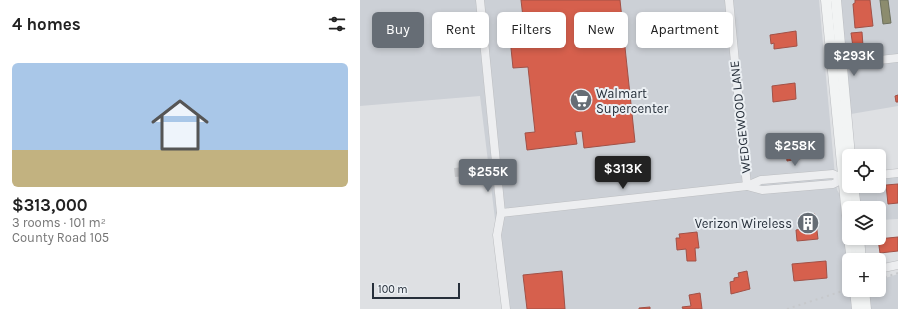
<!DOCTYPE html>
<meta charset="utf-8">
<style>
body{margin:0;font-family:Karla,sans-serif;background:#f6f6f6;color:#222;height:100vh;display:flex;flex-direction:column;font-size:15px;white-space:nowrap}
*{box-sizing:border-box;margin:0}
p{font-size:13px;color:#767676}
.icon{flex:none;width:22px;height:22px;fill:none;stroke:currentColor;stroke-width:2;stroke-linecap:round;stroke-linejoin:round}
.map{position:relative;flex:1;overflow:hidden}
.panel{display:flex;flex-direction:column;background:#fff;width:360px}
.panel>*{flex:none}
.hud{position:absolute;left:12px;top:12px;width:380px;height:36px;display:flex;gap:8px}
.fabs{position:absolute;left:482px;top:149px;display:grid;gap:8px}
.fabs a{display:grid;place-items:center;width:44px;height:44px;border-radius:6px;background:#fff;box-shadow:0 2px 6px #0003;font-size:20px}
.scale{position:absolute;left:12px;bottom:10px;width:88px;box-sizing:border-box;padding-left:4px;border:2px solid #262f3a;border-top:0;font-size:11px;line-height:14px;white-space:nowrap;color:#262f3a;-webkit-text-stroke:3px #ebeff3;paint-order:stroke}
.price{position:absolute;translate:-50% -34px;padding:0 9px;border-radius:4px;background:#666d75;color:#fff;font-size:13px;line-height:26px;filter:drop-shadow(0 1px 2px #0008)}
.price::after{content:'';position:absolute;left:50%;top:24px;width:12px;height:9px;margin-left:-6px;background:inherit;clip-path:polygon(0 0,100% 0,50% 100%)}
.price.current{background:#222;color:#fff}
ul{padding:0;list-style:none}
li{display:grid;align-content:center;gap:8px;height:212px;padding:0 12px}
li+li{border-top:1px solid #e0e0e0}
li span{display:grid;place-items:center;height:124px;border-radius:6px;color:#555}
li>.icon{margin-inline-start:auto}
span .icon{width:72px;height:72px;fill:#fffc;stroke-width:1}
li b{font-size:17px}
h2{display:flex;justify-content:space-between;align-items:center;height:48px;padding:0 12px;font-size:17px}
.pill{padding:0 14px;border-radius:6px;background:#fff;box-shadow:0 2px 6px #0003;font-size:14px;line-height:36px}
.pill.current{background:#666d75;color:#fff}
main{display:flex;flex:1;min-height:0}
.map>svg:first-child{display:block}
</style>
<main>
<section class="panel">
<h2>4 homes<svg class="icon" aria-label="filters" viewBox="0 0 24 24"><path d="M4 7h16M4 17h16"/><circle cx="9" cy="7" r="2"/><circle cx="15" cy="17" r="2"/></svg></h2>
<ul>
<li><span style="background:linear-gradient(#a9c7e8 70%,#c2b280 0)"><svg class="icon" aria-label="home" viewBox="0 0 24 24"><path d="M3 11l9-7 9 7M6 9v11h12V9"/></svg></span><div><b>$313,000</b><p>3 rooms · 101 m²</p><p>County Road 105</p></div></li>
</ul>
</section>
<div class="map">
<svg width="538" height="309" viewBox="0 0 538 309">
<rect width="100%" height="100%" fill="#dee0e3"/>
<g fill="#ccd0d6">
<polygon points="0,0 116,0 137,216 123,0 459,0 475,176 477,190 482,198 489,268 489,290 491,290 493,309 146,309 120,96 0,106"/>
<polygon points="481,0 538,0 538,106 491,114"/>
<polygon points="538,177 538,219 519,220 519,208 500,208 498,186 519,186 519,179"/>
<polygon points="538,274 538,309 510,309 508,290 519,290 519,280"/>
</g>
<g fill="#d6604d" stroke="#a15147">
<polygon points="161,0 260,0 275,142 224,148 222,131 215,132 217,144 167,150 165,133 175,132 168,67 153,68 149,28 164,26"/>
<polygon points="495,0 510,0 513,26 495,28 493,4 495,3"/>
<polygon points="436,31 437,46 414,49 414,43 411,44 410,35"/>
<polygon points="502,32 503,46 493,47 491,33"/>
<polygon points="435,83 436,99 413,102 412,86"/>
<polygon points="538,95 538,102 536,102 535,96"/>
<polygon points="441,149 450,150 449,157 427,161 426,150"/>
<polygon points="538,184 538,203 528,204 526,185"/>
<polygon points="455,214 458,239 437,241 436,230 441,229 439,216"/>
<polygon points="337,232 339,248 335,248 336,261 327,261 326,249 317,250 316,238 320,238 319,234"/>
<polygon points="538,237 538,251 520,253 518,239"/>
<polygon points="466,261 467,278 434,281 432,264"/>
<polygon points="202,271 205,309 167,309 163,275"/>
<polygon points="387,271 390,289 371,294 370,282 374,281 374,278 379,277 378,273"/>
<polygon points="340,293 342,309 323,309 322,307 331,306 329,295"/>
<polygon points="290,307 290,309 279,309 279,308"/>
</g>
<polygon fill="#8c8c6e" stroke="#6d705e" points="520,0 528,0 531,23 523,24"/>
<polygon fill="#c6c8cb" points="105,167 106,176 95,177 94,168"/>
<g fill="none" stroke-linecap="round" stroke-linejoin="round">
<g stroke="#bcbec1" stroke-width="9">
<g id="minor">
<polyline points="120,0 141,213 137,235 146,309"/>
<polyline points="369,0 387,186"/>
<polyline points="478,62 482,64 538,58"/>
<polyline points="519,175 538,173"/>
<polyline points="387,186 402,190 473,184 483,179 489,178"/>
<polyline points="141,213 387,186 401,180 473,174 483,179"/>
<polyline points="519,269 538,265"/>
</g>
</g>
<g stroke="#bbbdc1" stroke-width="11">
<g id="major">
<polyline points="466,0 489,236"/>
<polyline points="476,0 490,156"/>
<polyline points="493,186 496,208"/>
<polyline points="489,238 492,260"/>
<polyline points="499,238 501,260"/>
<polyline points="495,290 497,309"/>
<polyline points="504,290 506,309"/>
</g>
</g>
<use href="#minor" stroke="#edeef0" stroke-width="8"/>
<use href="#major" stroke="#f2f4f4" stroke-width="10"/>
<g stroke="#c6c8cb" stroke-width="2" stroke-dasharray="2 4" stroke-linecap="butt">
<polyline points="519,279 538,273"/>
<polyline points="427,309 489,289"/>
</g>
</g>
<defs>
<g id="supermarket-disc" transform="scale(1.15)"><circle r="9.5" fill="#666d75" stroke="#ebeff3"/><path d="M-6-5.5h2.5l.6 2H6L4.5 2H-2.5L-4.4-4H-6ZM-1.5 3.2a1.3 1.3 0 1 0 .1 0ZM3 3.2a1.3 1.3 0 1 0 .1 0Z" fill="#fff"/></g>
<g id="building-disc" transform="scale(1.15)"><circle r="9.5" fill="#666d75" stroke="#ebeff3"/><path d="M-4-6H4V6H1V3H-1V6H-4ZM-2.5-4.3h1.7v1.8h-1.7ZM.8-4.3h1.7v1.8H.8ZM-2.5-1h1.7V.8h-1.7ZM.8-1h1.7V.8H.8Z" fill="#fff"/></g>
</defs>
<g fill-rule="evenodd">
<use href="#supermarket-disc" x="221" y="100"/>
<use href="#building-disc" x="448" y="223"/>
</g>
<g text-anchor="middle" dominant-baseline="central" stroke-width="4" stroke-linejoin="round" paint-order="stroke">
<g font-size="13" fill="#262f3a" stroke="#ebeff3" text-anchor="start">
<text x="236" y="93">Walmart<tspan x="236" dy="15">Supercenter</tspan></text>
<text x="432" y="223" text-anchor="end">Verizon Wireless</text>
</g>
<g font-size="13" fill="#262f3a" stroke="#ebeff3">
<text transform="translate(380 117) rotate(-96)">WEDGEWOOD LANE</text>
</g>
</g>
</svg>
<div class="fabs">
<a><svg class="icon" aria-label="locate" viewBox="0 0 24 24"><circle cx="12" cy="12" r="6"/><path d="M12 2v4M12 18v4M2 12h4M18 12h4"/></svg></a>
<a><svg class="icon" aria-label="layers" viewBox="0 0 24 24"><path d="M12 4l9 5-9 5-9-5zM3 14l9 5 9-5"/></svg></a>
<a>+</a>
</div>
<div class="scale">100 m</div>
<b class="price" style="left:494px;top:77px">$293K</b>
<b class="price" style="left:435px;top:167px">$258K</b>
<b class="price current" style="left:263px;top:190px">$313K</b>
<b class="price" style="left:128px;top:193px">$255K</b>
<div class="hud">
<a class="pill current">Buy</a>
<a class="pill">Rent</a>
<a class="pill">Filters</a>
<a class="pill">New</a>
<a class="pill">Apartment</a>
</div>
</div>
</main>
